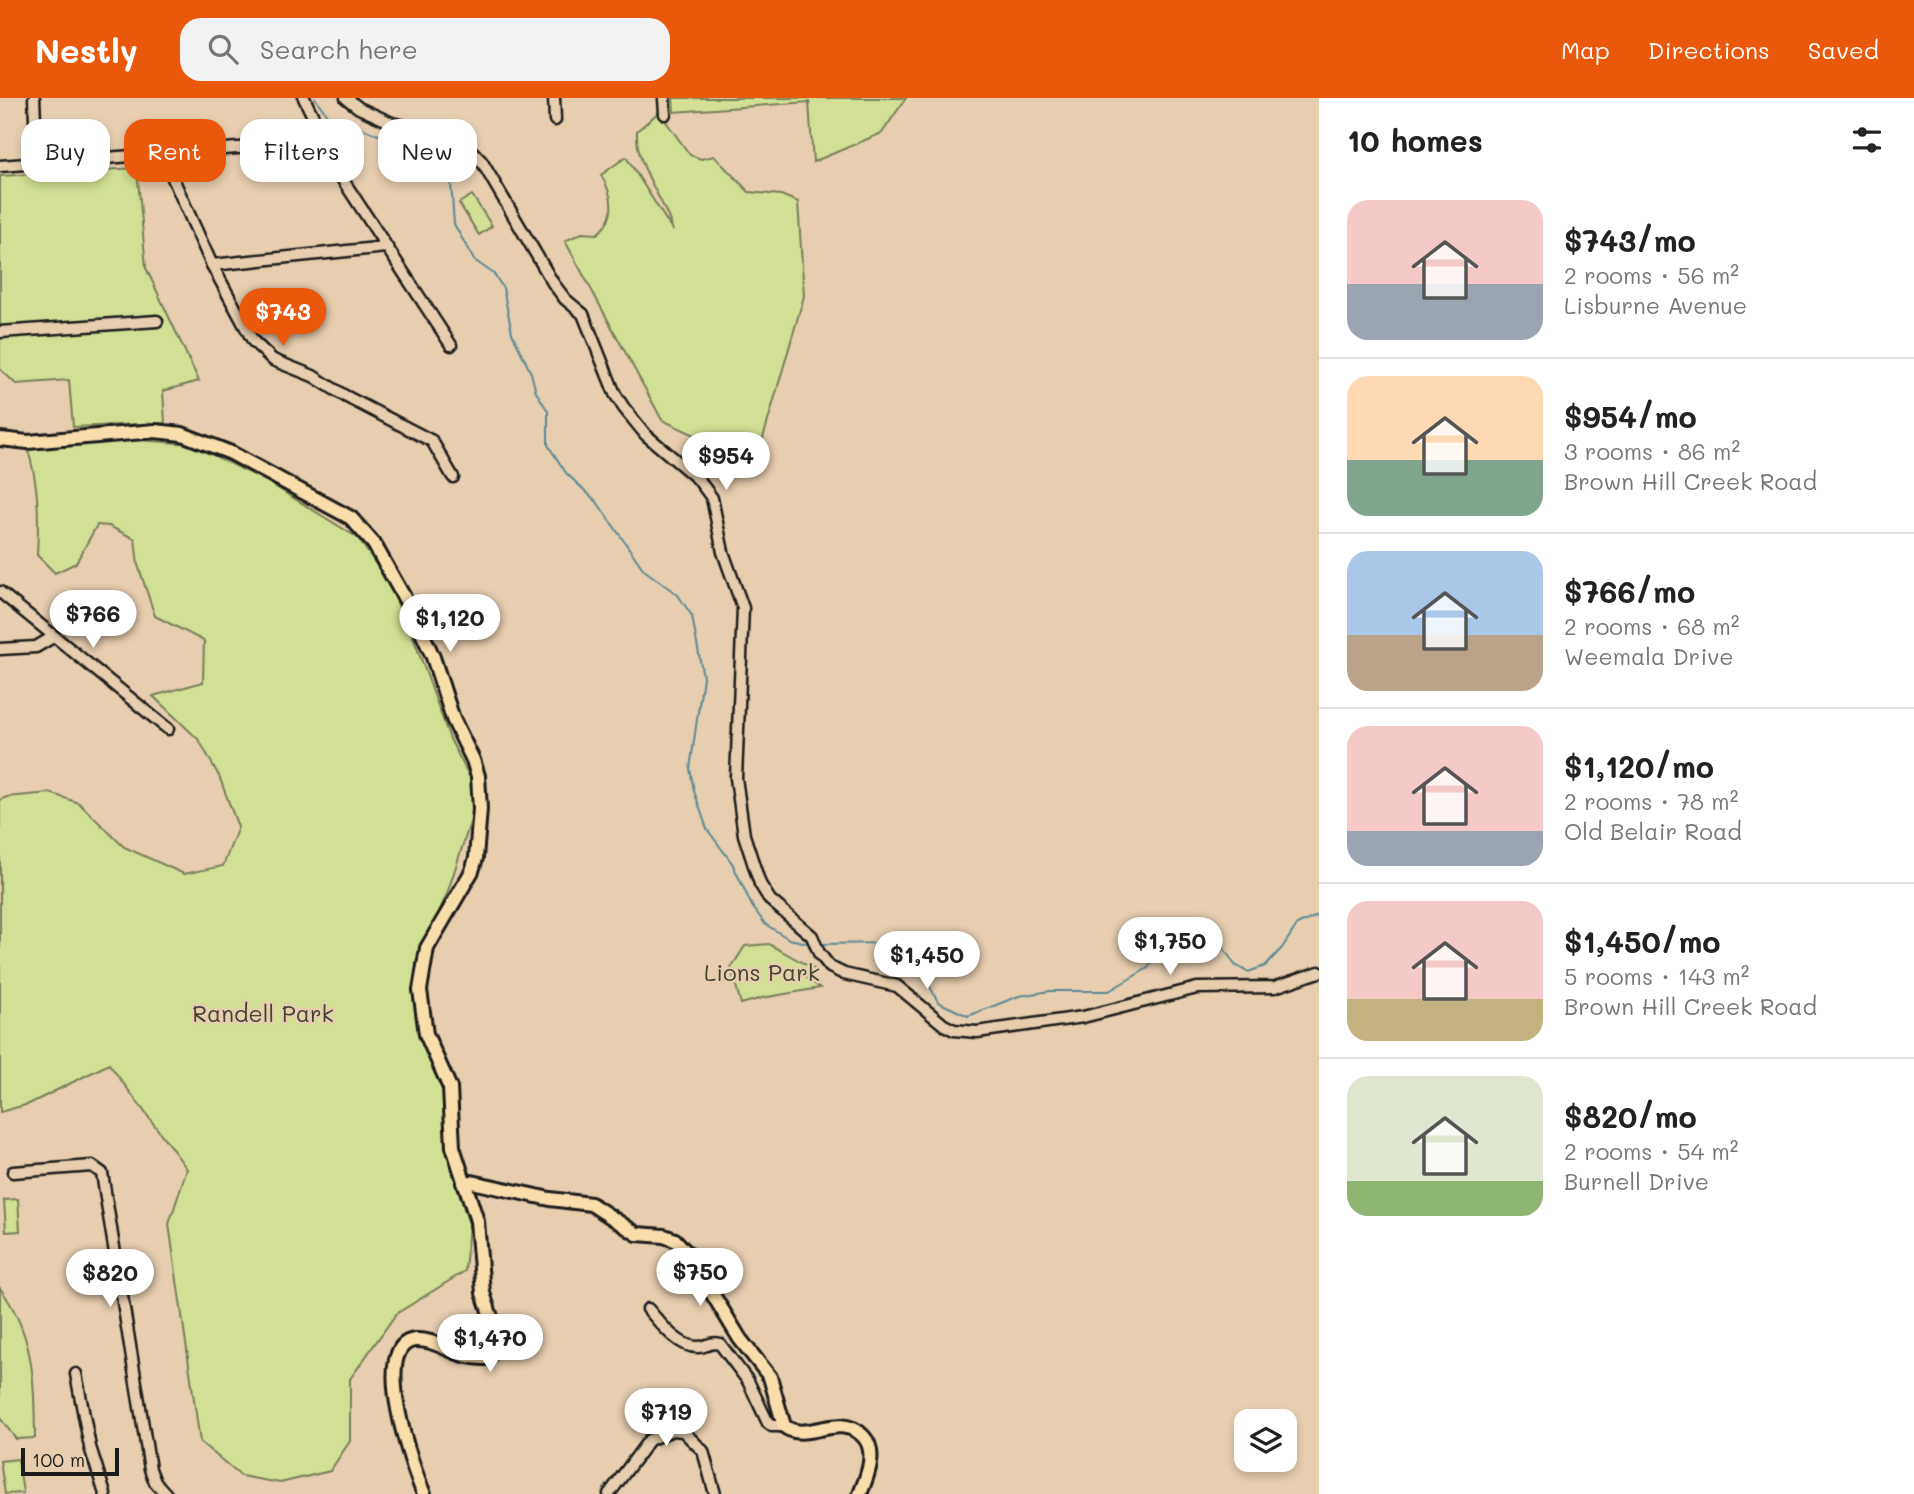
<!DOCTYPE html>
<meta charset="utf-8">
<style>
body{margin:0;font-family:Mali,sans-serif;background:#f2f2f2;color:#222;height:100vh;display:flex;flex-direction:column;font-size:26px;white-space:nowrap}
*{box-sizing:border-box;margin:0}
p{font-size:23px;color:#767676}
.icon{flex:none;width:38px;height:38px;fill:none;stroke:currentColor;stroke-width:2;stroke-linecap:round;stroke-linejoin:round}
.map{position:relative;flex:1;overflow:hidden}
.sheet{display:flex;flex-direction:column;background:#fff;width:595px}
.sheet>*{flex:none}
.guide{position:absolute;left:21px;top:21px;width:665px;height:63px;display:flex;gap:14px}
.controls{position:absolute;left:1234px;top:1311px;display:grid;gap:14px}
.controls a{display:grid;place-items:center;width:63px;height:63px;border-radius:14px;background:#fff;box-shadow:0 4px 10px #0003;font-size:35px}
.scale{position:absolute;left:21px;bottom:18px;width:98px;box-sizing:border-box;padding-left:7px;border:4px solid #1c1c1c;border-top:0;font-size:19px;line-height:24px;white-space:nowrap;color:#1c1c1c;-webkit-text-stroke:5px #e6ceaf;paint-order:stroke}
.price{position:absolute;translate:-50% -60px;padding:0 16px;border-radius:24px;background:#fff;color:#222;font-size:23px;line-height:46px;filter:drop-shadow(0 2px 4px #0008)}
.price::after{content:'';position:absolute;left:50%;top:42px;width:21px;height:16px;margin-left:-10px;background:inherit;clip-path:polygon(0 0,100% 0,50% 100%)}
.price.active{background:#ea580c;color:#fff}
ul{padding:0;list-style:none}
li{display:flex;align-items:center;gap:21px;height:175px;padding:0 28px}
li+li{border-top:2px solid #e0e0e0}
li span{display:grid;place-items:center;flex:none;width:196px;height:140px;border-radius:21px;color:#555}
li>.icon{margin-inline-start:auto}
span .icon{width:84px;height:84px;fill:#fffc;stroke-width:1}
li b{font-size:30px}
h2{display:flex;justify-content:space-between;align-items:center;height:84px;padding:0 28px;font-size:30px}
.pill{padding:0 24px;border-radius:21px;background:#fff;box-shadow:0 4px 10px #0003;font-size:24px;line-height:63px}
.pill.active{background:#ea580c;color:#fff}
header{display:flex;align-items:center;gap:42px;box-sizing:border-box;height:98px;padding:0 35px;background:#ea580c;color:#fff}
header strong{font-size:33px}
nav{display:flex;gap:38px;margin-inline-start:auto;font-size:24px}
.search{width:490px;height:63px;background:#f2f2f2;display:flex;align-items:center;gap:18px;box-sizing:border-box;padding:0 24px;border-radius:21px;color:#767676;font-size:26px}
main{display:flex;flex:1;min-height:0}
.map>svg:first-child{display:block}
</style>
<header>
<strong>Nestly</strong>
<div class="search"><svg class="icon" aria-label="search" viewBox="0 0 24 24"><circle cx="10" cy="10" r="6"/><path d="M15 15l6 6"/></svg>Search here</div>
<nav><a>Map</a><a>Directions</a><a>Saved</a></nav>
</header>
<main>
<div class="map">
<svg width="1319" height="1396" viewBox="0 0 1319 1396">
<rect width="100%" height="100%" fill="#e6ceaf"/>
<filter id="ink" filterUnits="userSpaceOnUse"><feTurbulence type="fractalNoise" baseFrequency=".0143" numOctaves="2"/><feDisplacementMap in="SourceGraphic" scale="14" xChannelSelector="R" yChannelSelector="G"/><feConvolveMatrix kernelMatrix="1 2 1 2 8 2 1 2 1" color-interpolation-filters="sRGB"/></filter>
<g filter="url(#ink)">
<g fill="#d1e094" stroke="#767e58" stroke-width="2">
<polygon points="673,0 906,0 882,35 813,64 809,4 674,14"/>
<path d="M659,14l31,43 11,4 13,-3 35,36 32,3 17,7 6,94 -43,149 -38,3 -61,-28 -97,-179 17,-8 15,1c21,-17 16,-39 4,-59l25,-18 47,74c-9,-34 -38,-64 -36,-100z"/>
<polygon points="137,70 146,170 199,283 163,293 165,325 73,329 69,282 16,286 0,271 0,239 84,233 0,231 0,78"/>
<polygon points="472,97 492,128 479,137 459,105"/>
<path d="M139,342l52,4 75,37 92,57 28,41 26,55 38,105 29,56 -32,99 -31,70 1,48 11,43 13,23 6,35 4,55 18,56 -4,47 -69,43 -46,65v62l-20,30 -50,12 -39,-7 -41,-34 -31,-218 18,-55 -78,-105 -80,40 -29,8v-312l7,-3 43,-4 29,10 45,44 60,27 39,-8 15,-39 -19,-51 -20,-36 -46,-44 50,-14 1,-41 -49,-25 -17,-51 -3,-26 -26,-13 -12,-1 -21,38 -21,10 -18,-18c2,-38 2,-72 -10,-108z"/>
<polygon points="769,846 814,871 807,880 820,890 762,900 741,906 731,870 745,848"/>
<polygon points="18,1101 20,1133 6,1134 4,1102"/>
<path d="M0,1190c35,48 34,93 35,150l-19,1 -16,-21z"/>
<polygon points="18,1361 23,1395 5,1396 0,1363"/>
</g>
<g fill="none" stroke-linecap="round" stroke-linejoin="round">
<g stroke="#5d8997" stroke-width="2">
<polyline points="315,0 327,17 422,54 451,85 454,126 474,162 494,176 503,190 512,235 531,275 536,294 548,313 548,347 566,375 597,404 644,472 678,497 692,518 703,579 690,671 694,693 707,731 732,765 752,808 765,826 789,841 812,846"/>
<polyline points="821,846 890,845 903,851 919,867 938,904 968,918 1019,898 1050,893 1109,893 1148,870 1159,849 1173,836 1195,831 1212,833 1235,867 1248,874 1265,868 1282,850 1297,827 1319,817"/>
</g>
<g stroke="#1c1c1c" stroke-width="15">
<g id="minor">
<polyline points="34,0 35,22"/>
<polyline points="304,0 319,31 318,44"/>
<polyline points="346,0 359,10 392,25 452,38 466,47 482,64 553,185 565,201 583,216 615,296 624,310 646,337 698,381 712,400 723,454 743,510 736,680 744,737 760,786 770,802 812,838 819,855 830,869 844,876 897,888 944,927 954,932 977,934 1083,919 1197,890 1275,889 1319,874"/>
<polyline points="554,0 555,22"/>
<polyline points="664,0 665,16"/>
<polyline points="318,44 451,247"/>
<polyline points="162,56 212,167 253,243 273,262 313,278 345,298 432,343 453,379"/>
<polyline points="0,68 318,44"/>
<polyline points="212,167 386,149"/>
<polyline points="0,234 157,223"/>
<polyline points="0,494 168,631"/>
<polyline points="0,551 36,549 53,539"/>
<polyline points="13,1074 92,1068 102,1075 150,1371 155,1384 166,1396"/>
<path d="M648,1211c11,13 31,39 50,38 9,0 12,-6 22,-3l28,37 20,42 4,3h12"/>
<polyline points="76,1276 90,1349 105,1396"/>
<polyline points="609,1396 649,1342 672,1332 683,1333 703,1353 715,1396"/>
</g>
</g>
<g stroke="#1c1c1c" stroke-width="18">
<g id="major">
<path d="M0,341l28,3 127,-11 27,3 49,19 120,65 23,26 40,71 19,42 20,62 20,41 5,16 2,33 -4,49 -4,13 -45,77 -7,42 6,44 24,54 3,59 24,74 6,72 14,42v13l-10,10c-29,2 -50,-20 -72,-18 -46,5 -2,130 9,154"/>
<path d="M463,1085l9,-1 78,17 41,5 46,30 27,2 11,4 13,14 52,85 30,38 14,49c22,18 54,-15 79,10 15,15 4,41 -3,58"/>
</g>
</g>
<use href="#minor" stroke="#e6ceaf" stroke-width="10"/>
<use href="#major" stroke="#f9deab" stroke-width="12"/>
</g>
</g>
<g text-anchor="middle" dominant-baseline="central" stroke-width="5" stroke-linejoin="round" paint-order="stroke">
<g font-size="23" fill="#404334" stroke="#e6ceaf">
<text x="762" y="874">Lions Park</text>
<text x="263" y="915">Randell Park</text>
</g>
</g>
</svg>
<div class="controls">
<a><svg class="icon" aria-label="layers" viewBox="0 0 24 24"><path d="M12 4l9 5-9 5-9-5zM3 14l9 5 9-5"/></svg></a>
</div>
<div class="scale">100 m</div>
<b class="price active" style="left:283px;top:250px">$743</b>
<b class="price" style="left:726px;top:394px">$954</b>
<b class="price" style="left:93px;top:552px">$766</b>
<b class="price" style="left:450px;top:556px">$1,120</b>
<b class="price" style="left:1170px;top:879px">$1,750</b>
<b class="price" style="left:927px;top:893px">$1,450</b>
<b class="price" style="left:700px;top:1210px">$750</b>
<b class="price" style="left:110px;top:1211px">$820</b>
<b class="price" style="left:490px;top:1276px">$1,470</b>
<b class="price" style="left:666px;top:1350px">$719</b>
<div class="guide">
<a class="pill">Buy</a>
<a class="pill active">Rent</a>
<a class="pill">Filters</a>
<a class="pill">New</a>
</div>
</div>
<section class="sheet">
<h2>10 homes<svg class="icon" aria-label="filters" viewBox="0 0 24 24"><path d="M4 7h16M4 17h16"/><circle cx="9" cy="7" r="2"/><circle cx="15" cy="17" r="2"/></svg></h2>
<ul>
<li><span style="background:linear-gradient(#f6c9c9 60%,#9aa5b1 0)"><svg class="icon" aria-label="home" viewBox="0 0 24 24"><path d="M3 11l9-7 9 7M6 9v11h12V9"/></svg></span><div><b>$743/mo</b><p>2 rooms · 56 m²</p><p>Lisburne Avenue</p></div></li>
<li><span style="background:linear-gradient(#ffd9b3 60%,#7fa58c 0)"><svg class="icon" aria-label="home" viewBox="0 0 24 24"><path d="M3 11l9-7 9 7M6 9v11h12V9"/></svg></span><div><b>$954/mo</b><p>3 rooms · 86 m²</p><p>Brown Hill Creek Road</p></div></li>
<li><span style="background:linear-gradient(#a9c7e8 60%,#b9a48a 0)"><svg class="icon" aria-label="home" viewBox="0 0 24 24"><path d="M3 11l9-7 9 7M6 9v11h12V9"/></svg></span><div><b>$766/mo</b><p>2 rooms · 68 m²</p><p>Weemala Drive</p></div></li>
<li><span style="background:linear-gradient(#f6c9c9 75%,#9aa5b1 0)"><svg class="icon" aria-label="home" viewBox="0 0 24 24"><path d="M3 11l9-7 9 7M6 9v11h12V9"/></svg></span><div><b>$1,120/mo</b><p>2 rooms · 78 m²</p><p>Old Belair Road</p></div></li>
<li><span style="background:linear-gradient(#f6c9c9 70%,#c2b280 0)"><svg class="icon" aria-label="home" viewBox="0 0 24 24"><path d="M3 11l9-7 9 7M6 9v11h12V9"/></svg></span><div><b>$1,450/mo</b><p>5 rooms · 143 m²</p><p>Brown Hill Creek Road</p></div></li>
<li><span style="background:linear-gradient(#dfe7d0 75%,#8fb573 0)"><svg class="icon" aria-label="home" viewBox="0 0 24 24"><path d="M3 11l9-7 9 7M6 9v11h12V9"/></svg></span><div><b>$820/mo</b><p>2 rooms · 54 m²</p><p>Burnell Drive</p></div></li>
</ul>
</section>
</main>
